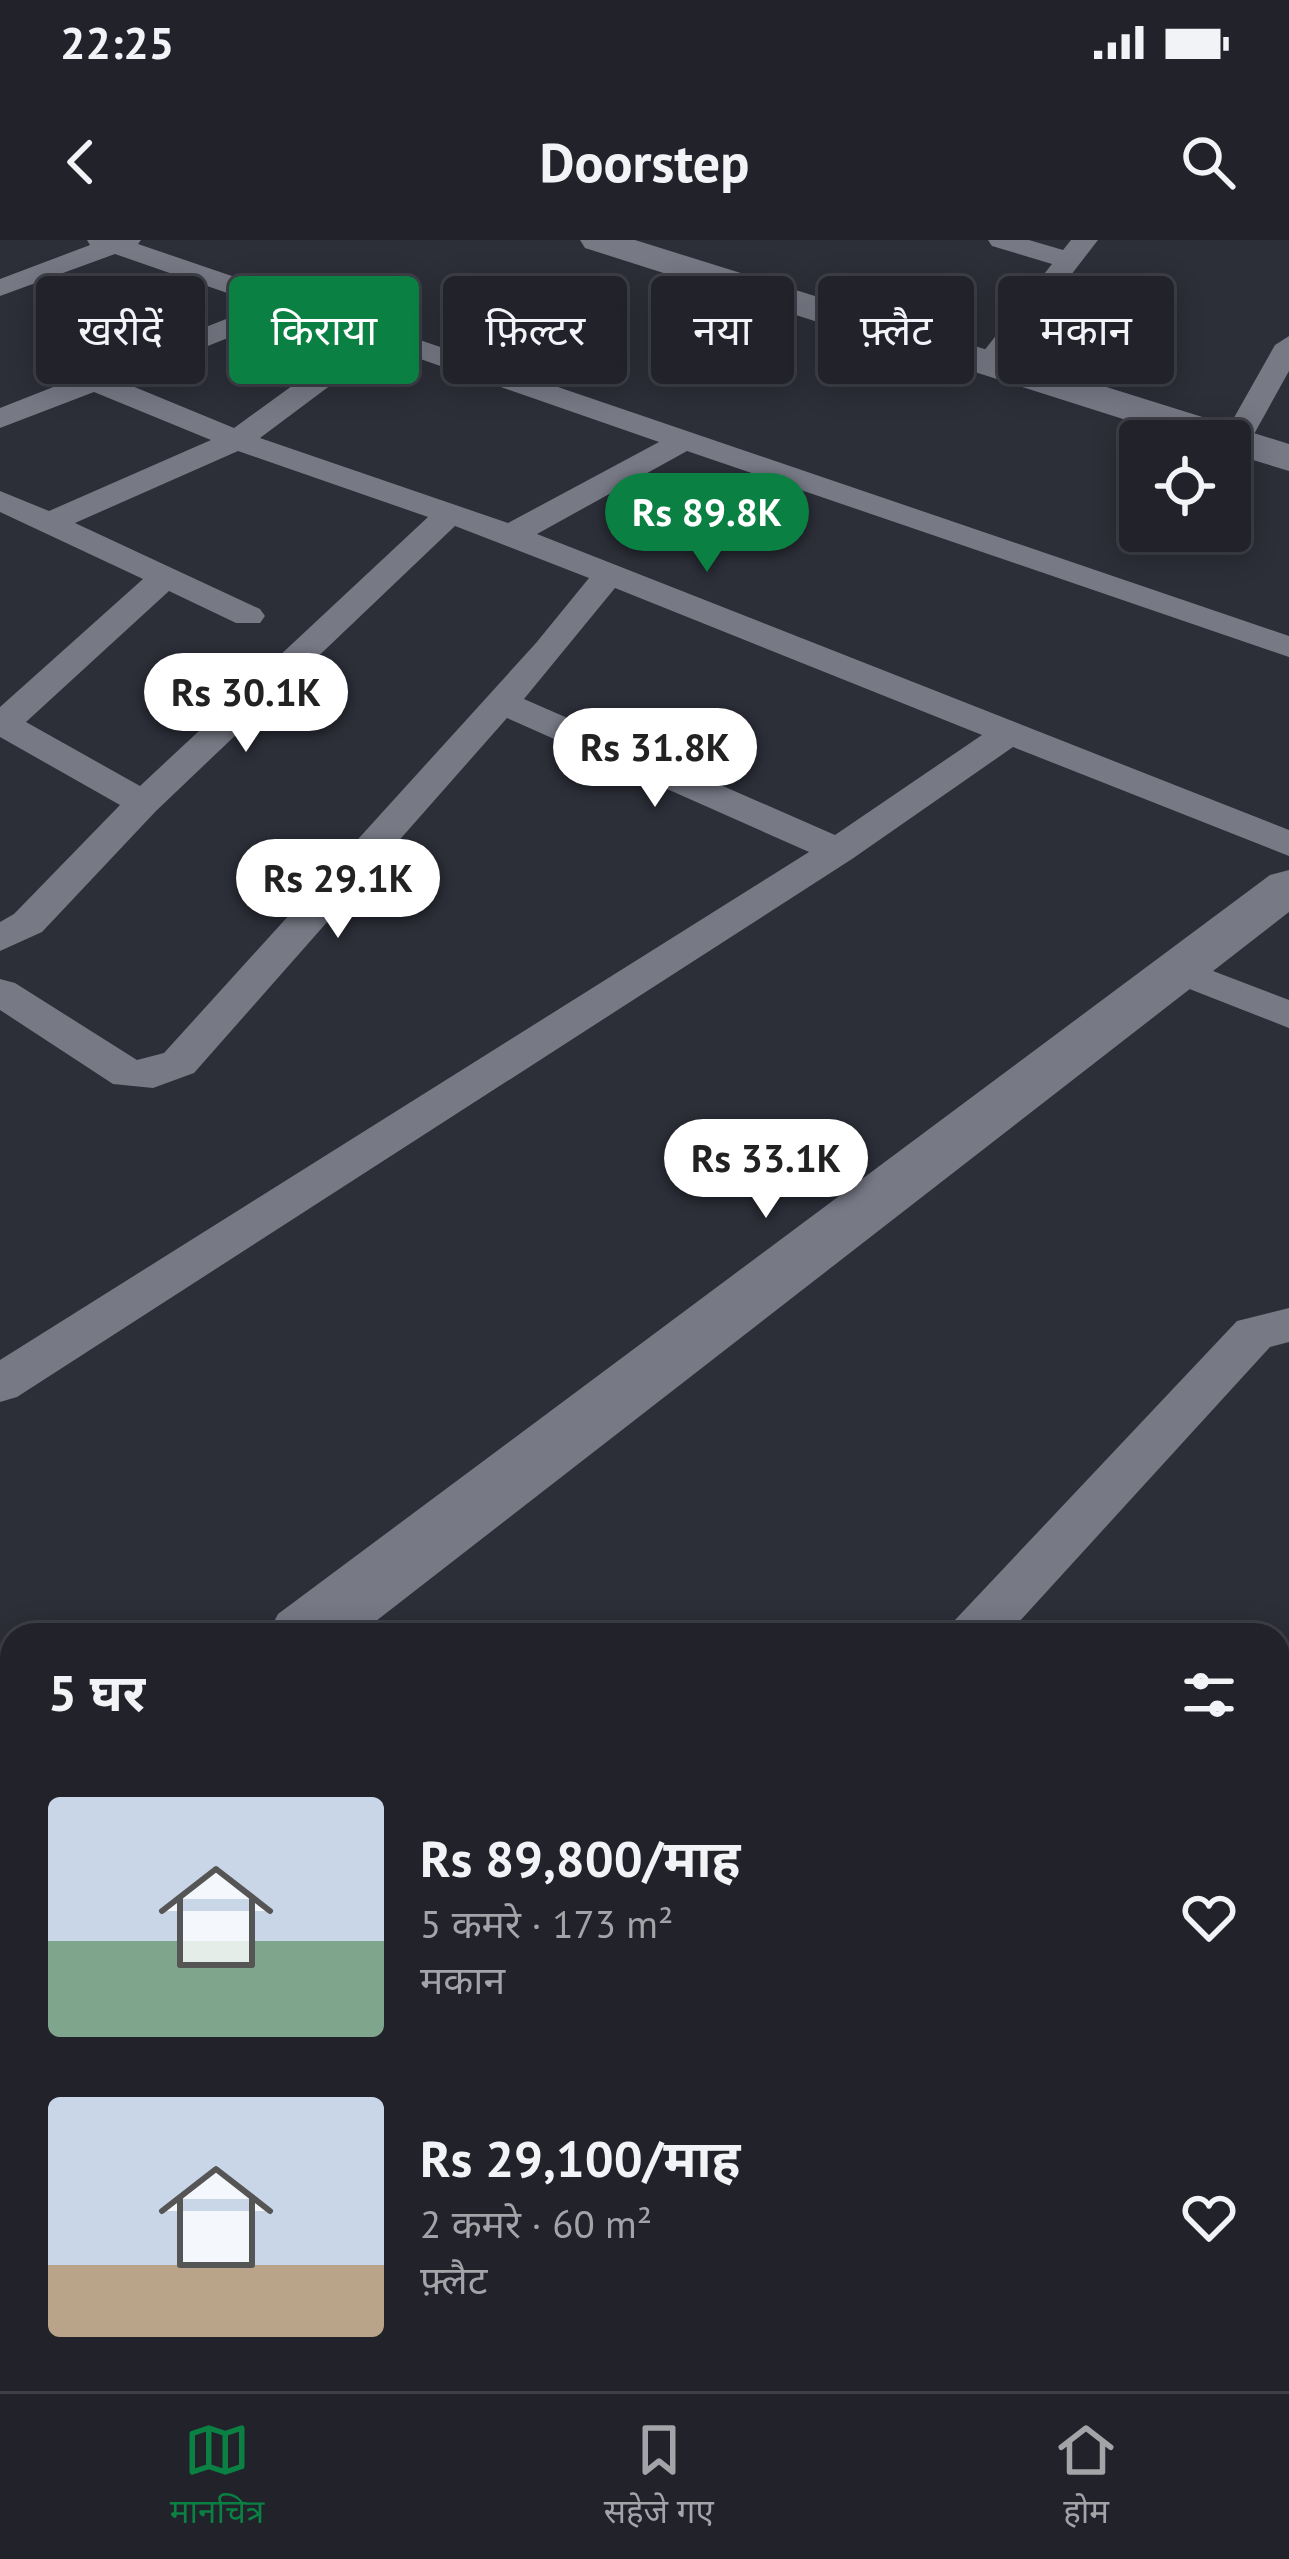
<!DOCTYPE html>
<html lang="hi">
<meta charset="utf-8">
<style>
body{margin:0;font-family:"PT Sans","Noto Sans Devanagari",sans-serif;background:#2d2f36;color:#f1f3f6;height:100vh;display:flex;flex-direction:column;font-size:45px;white-space:nowrap}
*{box-sizing:border-box;margin:0}
p{font-size:39px;color:#a2a4a8}
.icon{flex:none;width:66px;height:66px;fill:none;stroke:currentColor;stroke-width:2;stroke-linecap:round;stroke-linejoin:round}
.map{position:relative;flex:1;overflow:hidden}
.side{position:absolute;left:0px;top:1383px;width:1290px;height:768px;display:flex;flex-direction:column;background:#21222a;border-radius:36px 36px 0 0;box-shadow:0 6px 30px #0003,0 0 0 3px #3e3f47}
.side>*{flex:none}
.top-card{position:absolute;left:36px;top:36px;width:1218px;height:108px;display:flex;gap:24px}
.controls{position:absolute;left:1119px;top:180px;display:grid;gap:24px}
.controls a{display:grid;place-items:center;width:132px;height:132px;border-radius:12px;background:#21222a;box-shadow:0 6px 30px #0003,0 0 0 3px #3e3f47;font-size:60px}
.price{position:absolute;translate:-50% -102px;padding:0 27px;border-radius:42px;background:#fff;color:#222;font-size:39px;line-height:78px;filter:drop-shadow(0 3px 6px #0008)}
.price::after{content:'';position:absolute;left:50%;top:72px;width:36px;height:27px;margin-left:-18px;background:inherit;clip-path:polygon(0 0,100% 0,50% 100%)}
.price.on{background:#0b8043;color:#fff}
ul{padding:0;list-style:none}
li{display:flex;align-items:center;gap:36px;height:300px;padding:0 48px}
li span{display:grid;place-items:center;flex:none;width:336px;height:240px;border-radius:12px;color:#555}
li>.icon{margin-inline-start:auto}
span .icon{width:144px;height:144px;fill:#fffc;stroke-width:1}
li b{font-size:51px}
h2{display:flex;justify-content:space-between;align-items:center;height:144px;padding:0 48px;font-size:51px}
.pill{padding:0 42px;border-radius:12px;background:#21222a;box-shadow:0 6px 30px #0003,0 0 0 3px #3e3f47;font-size:42px;line-height:108px}
.pill.on{background:#0b8043;color:#fff}
.status{display:flex;justify-content:space-between;align-items:center;height:84px;padding:0 60px;background:#21222a;direction:ltr}
.status svg{height:33px;fill:currentColor}
header{display:flex;justify-content:space-between;align-items:center;height:156px;padding:0 48px;background:#21222a;font-size:54px;font-weight:700}
.menu{display:flex;justify-content:space-around;align-items:center;height:168px;border-top:3px solid #3e3f47;background:#21222a;font-size:33px;color:#a2a4a8}
.menu a{display:grid;justify-items:center;gap:6px}
.menu .on{color:#0b8043}
.map>svg:first-child{display:block}
</style>
<div class="status"><b>22:25</b><svg viewBox="0 0 49 12"><path d="M0 12V9h3v3zM5 12V6h3v6zM10 12V3h3v9zM15 12V0h3v12zM26 1h20v11H26zM47 4h2v5h-2z"/></svg></div>
<header><svg class="icon" aria-label="back" viewBox="0 0 24 24"><path d="M15 5l-7 7 7 7"/></svg>Doorstep<svg class="icon" aria-label="search" viewBox="0 0 24 24"><circle cx="10" cy="10" r="6"/><path d="M15 15l6 6"/></svg></header>
<div class="map">
<svg width="1289" height="2151" viewBox="0 0 1289 2151">
<rect width="100%" height="100%" fill="#2c2e38"/>
<g fill="none" stroke-linecap="round" stroke-linejoin="round">
<g fill="#777985" fill-rule="evenodd">
<path d="M87,0h54l-3,4 1151,392v21l-602,-206 -150,83 752,296v26l-276,-109 -161,112 -835,538 -17,5v-42l809,-508 -302,-134 -313,355 -41,15 -40,-4 -113,-74v-31l15,4 122,77 27,-7 372,-410 53,-65 -134,-52 -299,285 -114,121 -42,19v-29l14,-8 106,-109 -120,-68v-30l143,-128 -143,-67v-21l49,20 162,-71 -117,-48 -94,36v-20l262,-103 -147,-51 -115,42v-17l90,-34zM288,74l70,24 -124,90 -114,-47zM383,106l276,96 -151,81 -248,-85zM238,211l190,66 -288,269 -114,-64 143,-131 67,32h24l5,-7 -5,-7 -185,-86zM615,348l367,147 -147,100 -311,-136z"/>
<polygon points="988,0 1029,0 1063,10 1071,0 1098,0 1000,127 990,130 976,121 1052,24 992,6"/>
<polygon points="1289,96 1289,131 1248,205 1230,206 1230,201 1222,199 1275,105"/>
<polygon points="1179,718 1289,760 1289,788 1164,739 1158,730 1164,721"/>
<polygon points="1289,1068 1289,1102 1270,1107 1007,1395 947,1395 955,1380 1237,1081"/>
<polygon points="1278,1463 1289,1465 1289,1511 1278,1509"/>
<polygon points="0,1630 12,1634 12,1694 0,1690"/>
<polygon points="1278,1669 1289,1671 1289,1725 1278,1723"/>
<polygon points="1278,2007 1289,2011 1289,2079 1278,2074"/>
<polygon points="164,2139 242,2139 237,2151 159,2151"/>
<polygon points="435,2139 510,2139 515,2151 440,2151"/>
</g>
<g fill="#777985" fill-rule="evenodd">
<polygon points="580,0 635,0 1289,204 1289,231 1230,213 1230,201 1192,201 585,8"/>
<polygon points="1289,630 1289,672 358,1395 267,1395 278,1374 1270,635"/>
<polygon points="12,1582 12,1658 0,1662 0,1586"/>
</g>
</g>
</svg>
<div class="controls">
<a><svg class="icon" aria-label="locate" viewBox="0 0 24 24"><circle cx="12" cy="12" r="6"/><path d="M12 2v4M12 18v4M2 12h4M18 12h4"/></svg></a>
</div>
<b class="price on" style="left:707px;top:335px">Rs 89.8K</b>
<b class="price" style="left:246px;top:515px">Rs 30.1K</b>
<b class="price" style="left:655px;top:570px">Rs 31.8K</b>
<b class="price" style="left:338px;top:701px">Rs 29.1K</b>
<b class="price" style="left:766px;top:981px">Rs 33.1K</b>
<div class="top-card">
<a class="pill">खरीदें</a>
<a class="pill on">किराया</a>
<a class="pill">फ़िल्टर</a>
<a class="pill">नया</a>
<a class="pill">फ़्लैट</a>
<a class="pill">मकान</a>
</div>
<section class="side">
<h2>5 घर<svg class="icon" aria-label="filters" viewBox="0 0 24 24"><path d="M4 7h16M4 17h16"/><circle cx="9" cy="7" r="2"/><circle cx="15" cy="17" r="2"/></svg></h2>
<ul>
<li><span style="background:linear-gradient(#c9d6e8 60%,#7fa58c 0)"><svg class="icon" aria-label="home" viewBox="0 0 24 24"><path d="M3 11l9-7 9 7M6 9v11h12V9"/></svg></span><div><b>Rs 89,800/माह</b><p>5 कमरे · 173 m²</p><p>मकान</p></div><svg class="icon" aria-label="heart" viewBox="0 0 24 24"><path d="M12 20l-8-8c-3-5 5-10 8-4 3-6 11-1 8 4z"/></svg></li>
<li><span style="background:linear-gradient(#c9d6e8 70%,#b9a48a 0)"><svg class="icon" aria-label="home" viewBox="0 0 24 24"><path d="M3 11l9-7 9 7M6 9v11h12V9"/></svg></span><div><b>Rs 29,100/माह</b><p>2 कमरे · 60 m²</p><p>फ़्लैट</p></div><svg class="icon" aria-label="heart" viewBox="0 0 24 24"><path d="M12 20l-8-8c-3-5 5-10 8-4 3-6 11-1 8 4z"/></svg></li>
</ul>
</section>
</div>
<nav class="menu">
<a class="on"><svg class="icon" aria-label="map" viewBox="0 0 24 24"><path d="M3 6l6-2 6 2 6-2v14l-6 2-6-2-6 2zM9 4v14M15 6v14"/></svg>मानचित्र</a>
<a><svg class="icon" aria-label="saved" viewBox="0 0 24 24"><path d="M7 4h10v16l-5-4-5 4z"/></svg>सहेजे गए</a>
<a><svg class="icon" aria-label="home" viewBox="0 0 24 24"><path d="M3 11l9-7 9 7M6 9v11h12V9"/></svg>होम</a>
</nav>
